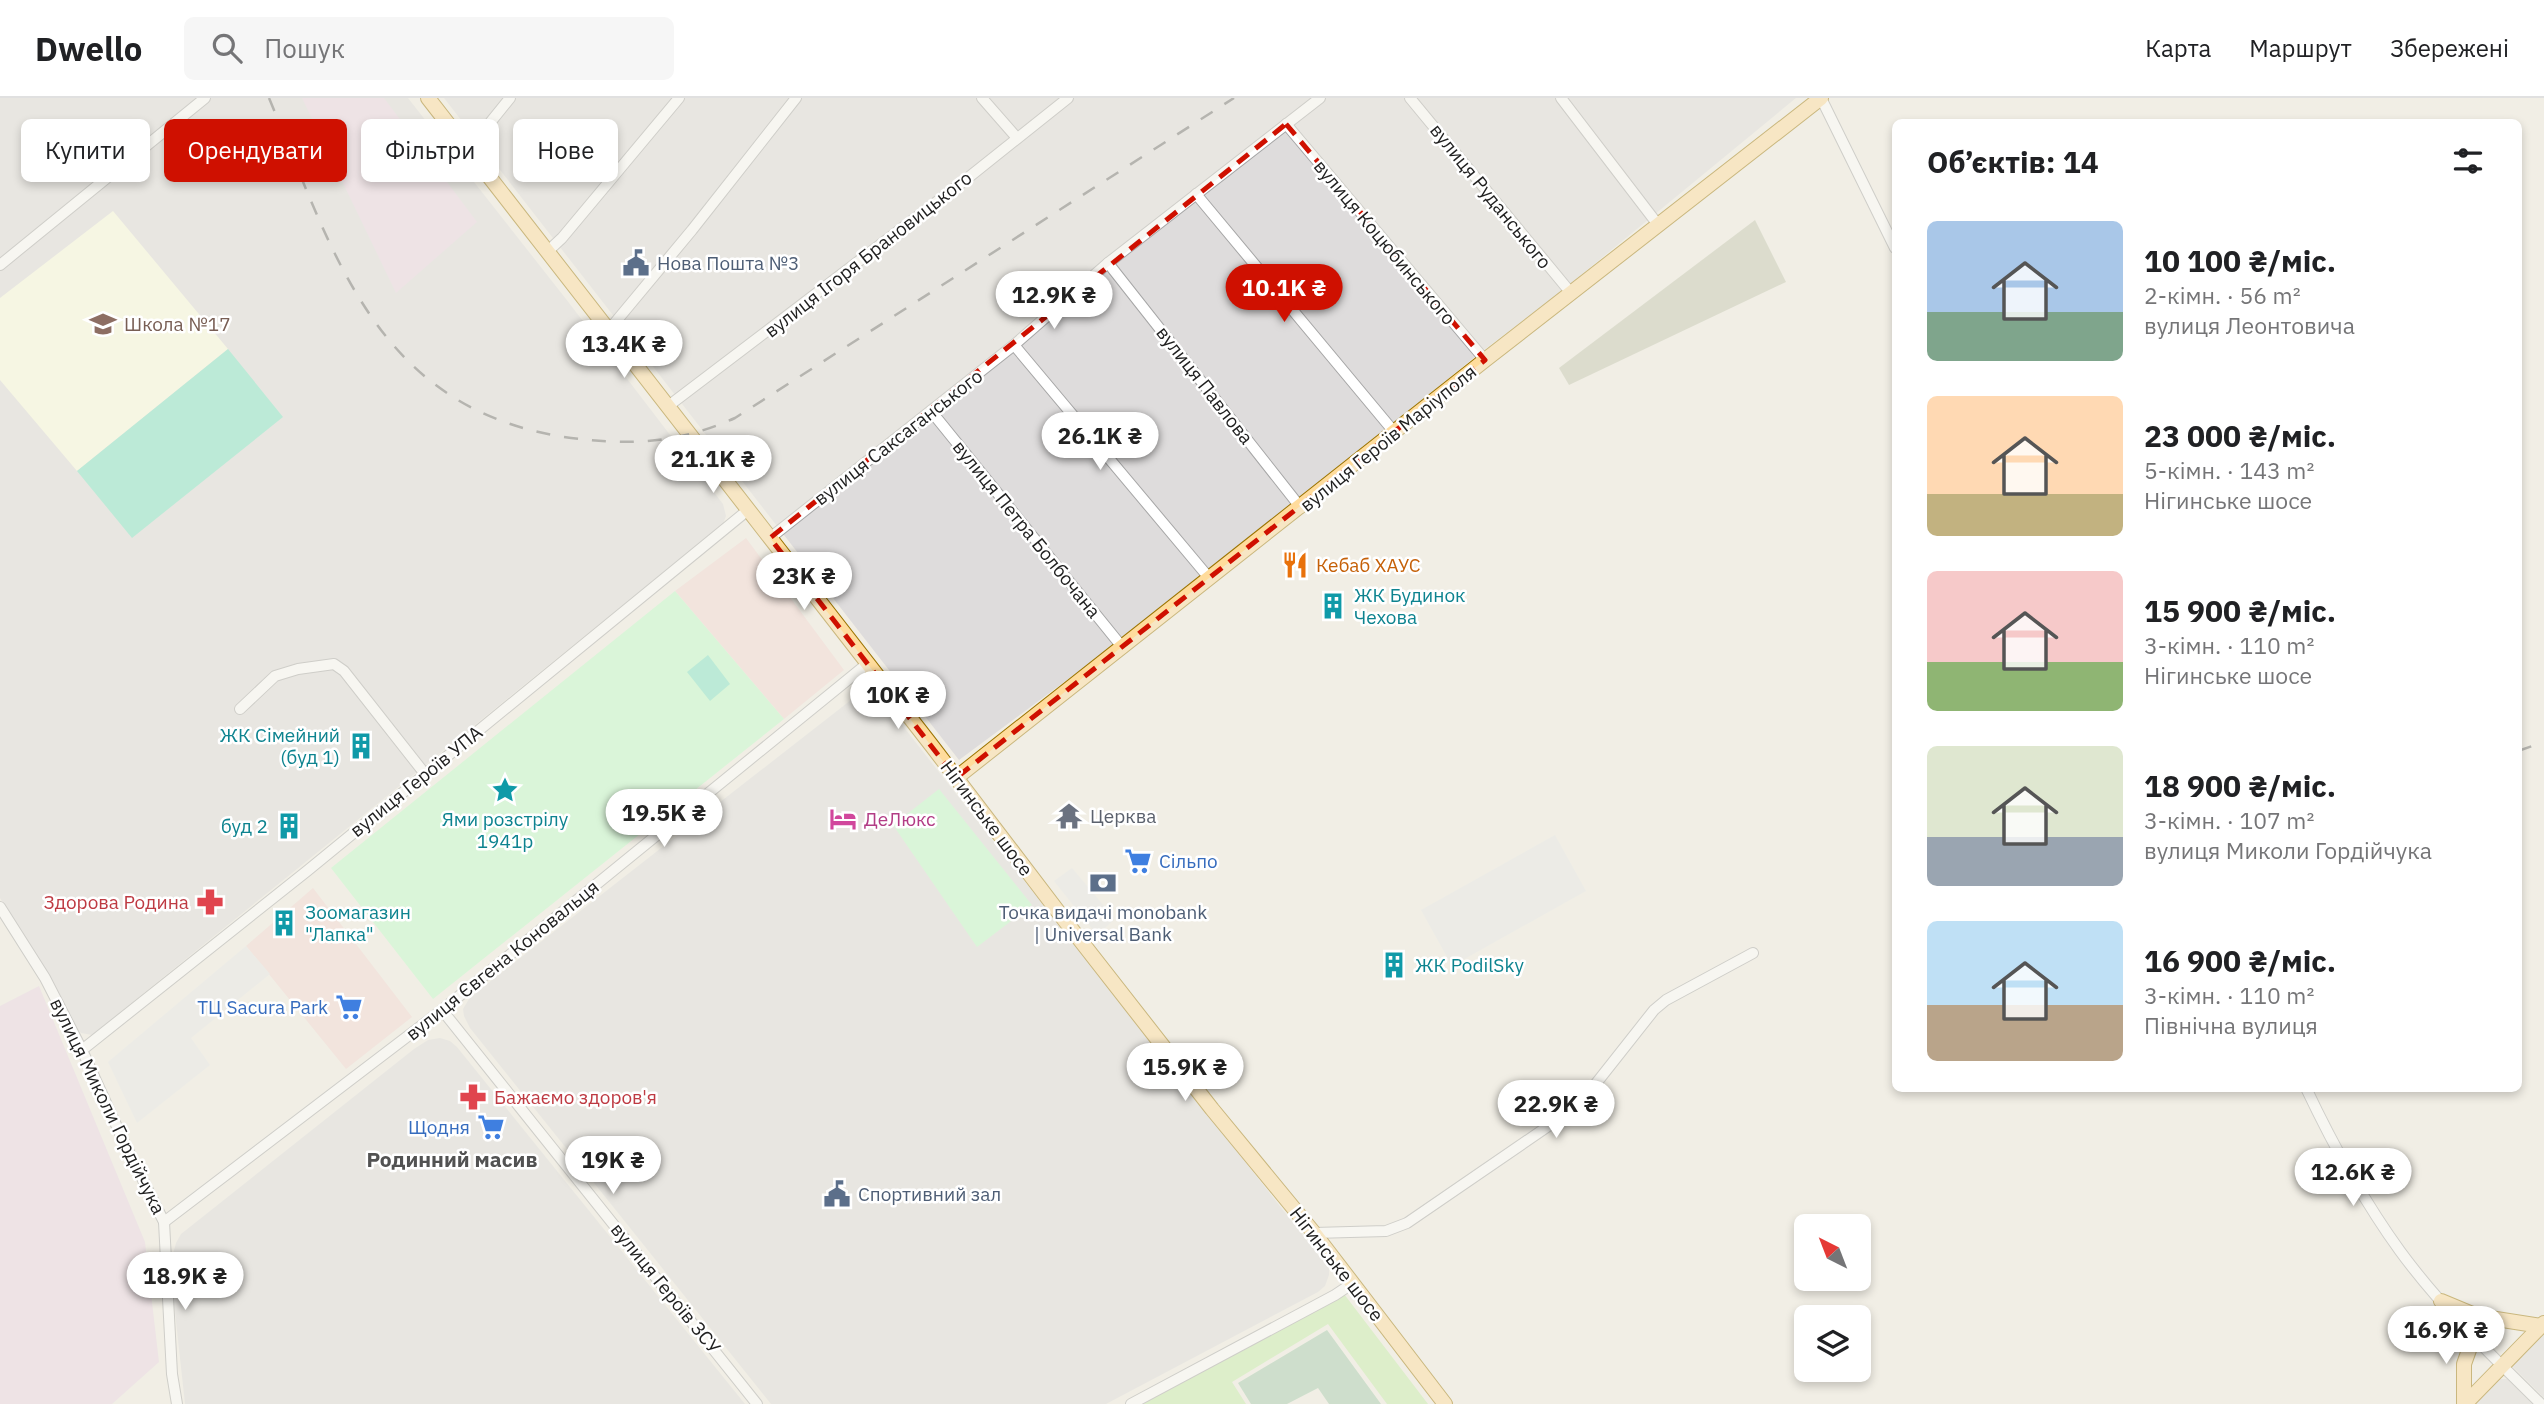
<!DOCTYPE html>
<html lang="uk">
<meta charset="utf-8">
<style>
body{margin:0;font-family:"IBM Plex Sans",sans-serif;background:#f6f6f6;color:#202124;height:100vh;display:flex;flex-direction:column;font-size:26px;white-space:nowrap}
*{box-sizing:border-box;margin:0}
p{font-size:23px;color:#757577}
.icon{flex:none;width:38px;height:38px;fill:none;stroke:currentColor;stroke-width:2;stroke-linecap:round;stroke-linejoin:round}
.map{position:relative;flex:1;overflow:hidden}
.side{position:absolute;left:1892px;top:21px;width:630px;height:973px;display:flex;flex-direction:column;background:#fff;border-radius:10px;box-shadow:0 4px 10px #0003}
.side>*{flex:none}
.hud{position:absolute;left:21px;top:21px;width:665px;height:63px;display:flex;gap:14px}
.needle{width:46px;rotate:318deg}
.buttons{position:absolute;left:1794px;top:1116px;display:grid;gap:14px}
.buttons a{display:grid;place-items:center;width:77px;height:77px;border-radius:10px;background:#fff;box-shadow:0 4px 10px #0003;font-size:35px}
.price{position:absolute;translate:-50% -60px;padding:0 16px;border-radius:24px;background:#fff;color:#222;font-size:23px;line-height:46px;filter:drop-shadow(0 2px 4px #0008)}
.price::after{content:'';position:absolute;left:50%;top:42px;width:21px;height:16px;margin-left:-10px;background:inherit;clip-path:polygon(0 0,100% 0,50% 100%)}
.price.selected{background:#cf1000;color:#fff}
ul{padding:0;list-style:none}
li{display:flex;align-items:center;gap:21px;height:175px;padding:0 35px}
li span{display:grid;place-items:center;flex:none;width:196px;height:140px;border-radius:10px;color:#555}
li>.icon{margin-inline-start:auto}
span .icon{width:84px;height:84px;fill:#fffc;stroke-width:1}
li b{font-size:30px}
h2{display:flex;justify-content:space-between;align-items:center;height:84px;padding:0 35px;font-size:30px}
.tag{padding:0 24px;border-radius:10px;background:#fff;box-shadow:0 4px 10px #0003;font-size:24px;line-height:63px}
.tag.selected{background:#cf1000;color:#fff}
header{display:flex;align-items:center;gap:42px;box-sizing:border-box;height:98px;padding:0 35px;background:#fff;border-bottom:2px solid #e0e0e0}
header strong{font-size:33px}
nav{display:flex;gap:38px;margin-inline-start:auto;font-size:24px}
.search{width:490px;height:63px;background:#f6f6f6;display:flex;align-items:center;gap:18px;box-sizing:border-box;padding:0 24px;border-radius:10px;color:#757577;font-size:26px}
.map>svg:first-child{display:block}
</style>
<header>
<strong>Dwello</strong>
<div class="search"><svg class="icon" aria-label="search" viewBox="0 0 24 24"><circle cx="10" cy="10" r="6"/><path d="M15 15l6 6"/></svg>Пошук</div>
<nav><a>Карта</a><a>Маршрут</a><a>Збережені</a></nav>
</header>
<div class="map">
<svg width="2544" height="1306" viewBox="0 0 2544 1306">
<rect width="100%" height="100%" fill="#f1eee5"/>
<g fill="#dedcdc">
<polygon points="0,0 408,0 566,201 723,406 726,418 723,426 92,937 81,935 74,929 59,897 0,800"/>
<polygon points="444,0 1796,0 1564,191 1476,258 1203,481 959,662"/>
<polygon points="861,598 876,600 884,604 1323,1163 1329,1171 1329,1177 1325,1188 1318,1194 1106,1306 771,1306 470,930 464,918 463,911 469,901 483,889 851,602"/>
<polygon points="440,940 450,943 457,949 745,1306 185,1306 172,1187 172,1160 176,1145 181,1136 414,951 428,942"/>
<polygon points="2544,1236 2544,1300 2512,1268"/>
<polygon points="2498,1281 2507,1281 2533,1306 2473,1306"/>
</g>
<g fill="#f3d7d3">
<polygon points="746,440 844,572 784,621 675,493"/>
<polygon points="313,790 412,919 346,971 246,848"/>
</g>
<g fill="#ead6e5">
<polygon points="302,0 384,0 477,124 396,195"/>
<polygon points="39,888 145,1144 159,1264 112,1306 0,1306 0,908"/>
</g>
<polygon fill="#fdffe0" points="113,113 228,251 77,373 0,282 0,200"/>
<polygon fill="#c4c6b0" points="1755,122 1786,184 1569,287 1559,270"/>
<polygon fill="#c5eea8" points="1344,1196 1428,1306 1387,1306 1328,1226 1232,1284 1246,1306 1141,1306"/>
<polygon fill="#a4cbad" points="1327,1232 1381,1306 1329,1306 1318,1290 1287,1306 1251,1306 1238,1285"/>
<g fill="#bffdc9">
<polygon points="675,493 784,621 433,901 331,770"/>
<polygon points="939,691 1032,807 977,849 893,727"/>
</g>
<g fill="#7de5c5">
<polygon points="228,251 283,319 132,440 77,373"/>
<polygon points="708,557 730,586 710,603 687,574"/>
</g>
<g fill="#e7e7e7">
<polygon points="1555,737 1586,793 1452,868 1421,812"/>
<polygon points="1072,770 1115,821 1097,837 1054,783"/>
<polygon points="246,848 270,876 191,940 210,967 137,1025 108,964"/>
</g>
<g fill="none" stroke-linecap="round" stroke-linejoin="round">
<g stroke="#a6a6a6" stroke-width="12">
<g id="minor">
<polyline points="982,0 1017,40"/>
<polyline points="1410,0 1571,195"/>
<polyline points="1561,0 1659,128"/>
<polyline points="1821,0 1895,150"/>
<polyline points="1286,26 1485,262"/>
<polyline points="468,52 510,0"/>
<polyline points="1196,96 1395,335"/>
<polyline points="547,154 562,140 679,0"/>
<polyline points="1108,165 1301,410"/>
<polyline points="0,167 205,0"/>
<polyline points="608,233 692,132 796,0"/>
<polyline points="1014,247 1210,481"/>
<polyline points="667,309 964,83 1068,0"/>
<polyline points="931,313 1123,550"/>
<polyline points="770,440 1014,247 1108,165 1320,0"/>
<polyline points="240,611 275,578 298,571 334,566 344,573 425,676"/>
<polyline points="0,809 45,880 82,952 123,1042 164,1124 172,1276 177,1306"/>
<polyline points="442,912 757,1306"/>
<polyline points="82,952 307,773 748,412"/>
<path d="M2306,990c27,57 57,112 94,163 41,56 92,105 141,153"/>
<polyline points="164,1124 442,912 867,566"/>
<polyline points="1314,1135 1386,1133 1407,1125 1579,1007 1654,912 1666,902 1753,855"/>
<polyline points="1131,1306 1335,1197 1353,1185"/>
</g>
</g>
<g stroke="#9b7400" stroke-width="16">
<g id="major">
<polyline points="428,0 932,648 1066,824 1212,1011 1314,1135 1445,1306"/>
<polyline points="956,680 1485,262 1821,0"/>
<polyline points="2441,1203 2477,1218 2541,1228"/>
<polyline points="2464,1306 2464,1266 2474,1238"/>
<polyline points="2465,1306 2544,1225"/>
</g>
</g>
<use href="#minor" stroke="#fff" stroke-width="10"/>
<use href="#major" stroke="#ffdc9c" stroke-width="14"/>
<g stroke="#6d6d6d" stroke-width="2.5" stroke-dasharray="14 14" stroke-linecap="butt">
<path d="M269,0c64,153 105,309 295,339 63,9 113,7 171,-19l499,-320"/>
<polyline points="2518,653 2544,644"/>
</g>
</g>
<path d="M0 0H2544V1306H0ZM1286,26l199,236 -529,418 -186,-240z" fill="#f1eee5" fill-opacity=".55" fill-rule="evenodd"/>
<path fill="none" stroke="#cf1000" stroke-width="5" stroke-dasharray="14 9" stroke-linejoin="round" d="M1286,26l199,236 -529,418 -186,-240z"/>
<defs>
<g id="civic-bare" transform="scale(2.1)"><path d="M-.6-6.5H3V-4.5H.6V-3L4-1V1h2V6H-6V1h2V-1L-.6-3ZM-1.2 2.5V6h2.4V2.5Z" fill="#5c6f8a" stroke="#fff" stroke-width="2.5" paint-order="stroke"/></g>
<g id="school-bare" transform="scale(2.1)"><path d="M0-5L7-2L0 1L-7-2ZM-4 1L0 2.5L4 1V4Q0 6-4 4Z" fill="#8d6e63" stroke="#fff" stroke-width="2.5" paint-order="stroke"/></g>
<g id="restaurant-bare" transform="scale(2.1)"><path d="M-5-6h1v4h1v-4h1v4h1v-4h1v5L-1.5 .5V6h-2V.5L-5-1ZM5-6V6H3V1.5H1.5Q1.5-4 5-6Z" fill="#e8710a" stroke="#fff" stroke-width="2.5" paint-order="stroke"/></g>
<g id="building-bare" transform="scale(2.1)"><path d="M-4-6H4V6H1V3H-1V6H-4ZM-2.5-4.3h1.7v1.8h-1.7ZM.8-4.3h1.7v1.8H.8ZM-2.5-1h1.7V.8h-1.7ZM.8-1h1.7V.8H.8Z" fill="#0f9aa8" stroke="#fff" stroke-width="2.5" paint-order="stroke"/></g>
<g id="sight-bare" transform="scale(2.1)"><path d="M0-6L1.8-2.2L6-1.7L2.9 1.2L3.7 5.4L0 3.3L-3.7 5.4L-2.9 1.2L-6-1.7L-1.8-2.2Z" fill="#0f9aa8" stroke="#fff" stroke-width="2.5" paint-order="stroke"/></g>
<g id="temple-bare" transform="scale(2.1)"><path d="M0-6L5-2H3V0L6.5 2.5H4V6H1.5V3h-3V6H-4V2.5H-6.5L-3 0V-2H-5Z" fill="#6b7280" stroke="#fff" stroke-width="2.5" paint-order="stroke"/></g>
<g id="hotel-bare" transform="scale(2.1)"><path d="M-6-4.5h1.5V1H6V5H4.5V3h-9V5H-6ZM-4 0a1.8 1.8 0 1 1 3.6 0ZM.5 0V-2.5h3Q6-2.5 6 0Z" fill="#d1479c" stroke="#fff" stroke-width="2.5" paint-order="stroke"/></g>
<g id="supermarket-bare" transform="scale(2.1)"><path d="M-6-5.5h2.5l.6 2H6L4.5 2H-2.5L-4.4-4H-6ZM-1.5 3.2a1.3 1.3 0 1 0 .1 0ZM3 3.2a1.3 1.3 0 1 0 .1 0Z" fill="#3f7fe0" stroke="#fff" stroke-width="2.5" paint-order="stroke"/></g>
<g id="bank-bare" transform="scale(2.1)"><path d="M-6-4H6V4H-6ZM0-2.3a2.3 2.3 0 1 0 0 4.6a2.3 2.3 0 1 0 0-4.6Z" fill="#5c6f8a" stroke="#fff" stroke-width="2.5" paint-order="stroke"/></g>
<g id="pharmacy-bare" transform="scale(2.1)"><path d="M-2-6h4v4h4v4h-4v4h-4v-4h-4v-4h4Z" fill="#e0444e" stroke="#fff" stroke-width="2.5" paint-order="stroke"/></g>
</defs>
<g fill-rule="evenodd">
<use href="#civic-bare" x="636" y="165"/>
<use href="#school-bare" x="103" y="226"/>
<use href="#restaurant-bare" x="1295" y="467"/>
<use href="#building-bare" x="1333" y="508"/>
<use href="#building-bare" x="361" y="648"/>
<use href="#sight-bare" x="505" y="692"/>
<use href="#temple-bare" x="1069" y="718"/>
<use href="#hotel-bare" x="843" y="721"/>
<use href="#building-bare" x="289" y="728"/>
<use href="#supermarket-bare" x="1138" y="763"/>
<use href="#bank-bare" x="1103" y="785"/>
<use href="#pharmacy-bare" x="210" y="804"/>
<use href="#building-bare" x="284" y="825"/>
<use href="#building-bare" x="1394" y="867"/>
<use href="#supermarket-bare" x="349" y="909"/>
<use href="#pharmacy-bare" x="473" y="999"/>
<use href="#supermarket-bare" x="491" y="1029"/>
<use href="#civic-bare" x="837" y="1096"/>
</g>
<g text-anchor="middle" dominant-baseline="central" stroke-width="5" stroke-linejoin="round" paint-order="stroke">
<g font-size="19" fill="#1f1f1f" stroke="#fff">
<text transform="translate(1491 98) rotate(51)">вулиця Руданського</text>
<text transform="translate(1385 144) rotate(50)">вулиця Коцюбинського</text>
<text transform="translate(868 156) rotate(-38)">вулиця Ігоря Брановицького</text>
<text transform="translate(1205 287) rotate(52)">вулиця Павлова</text>
<text transform="translate(898 339) rotate(-38)">вулиця Саксаганського</text>
<text transform="translate(1388 340) rotate(-39)">вулиця Героїв Маріуполя</text>
<text transform="translate(1027 431) rotate(51)">вулиця Петра Болбочана</text>
<text transform="translate(416 683) rotate(-39)">вулиця Героїв УПА</text>
<text transform="translate(987 720) rotate(53)">Нігинське шосе</text>
<text transform="translate(502 862) rotate(-39)">вулиця Євгена Коновальця</text>
<text transform="translate(108 1008) rotate(64)">вулиця Миколи Гордійчука</text>
<text transform="translate(1337 1166) rotate(52)">Нігинське шосе</text>
<text transform="translate(666 1190) rotate(51)">вулиця Героїв ЗСУ</text>
</g>
<g font-size="19" fill="#4e5e75" stroke="#fff" text-anchor="start">
<text x="657" y="165">Нова Пошта №3</text>
<text x="1103" y="814" text-anchor="middle">Точка видачі monobank<tspan x="1103" dy="22">| Universal Bank</tspan></text>
<text x="858" y="1096">Спортивний зал</text>
</g>
<g font-size="19" fill="#785e54" stroke="#fff" text-anchor="start">
<text x="124" y="226">Школа №17</text>
</g>
<g font-size="19" fill="#c56008" stroke="#fff" text-anchor="start">
<text x="1316" y="467">Кебаб ХАУС</text>
</g>
<g font-size="19" fill="#0d838f" stroke="#fff" text-anchor="start">
<text x="1354" y="497">ЖК Будинок<tspan x="1354" dy="22">Чехова</tspan></text>
<text x="340" y="637" text-anchor="end">ЖК Сімейний<tspan x="340" dy="22">(буд 1)</tspan></text>
<text x="505" y="721" text-anchor="middle">Ями розстрілу<tspan x="505" dy="22">1941р</tspan></text>
<text x="268" y="728" text-anchor="end">буд 2</text>
<text x="305" y="814">Зоомагазин<tspan x="305" dy="22">"Лапка"</tspan></text>
<text x="1415" y="867">ЖК PodilSky</text>
</g>
<g font-size="19" fill="#5b616d" stroke="#fff" text-anchor="start">
<text x="1090" y="718">Церква</text>
</g>
<g font-size="19" fill="#b23c85" stroke="#fff" text-anchor="start">
<text x="864" y="721">ДеЛюкс</text>
</g>
<g font-size="19" fill="#366cbe" stroke="#fff" text-anchor="end">
<text x="1159" y="763" text-anchor="start">Сільпо</text>
<text x="328" y="909">ТЦ Sacura Park</text>
<text x="470" y="1029">Щодня</text>
</g>
<g font-size="19" fill="#be3a42" stroke="#fff" text-anchor="end">
<text x="189" y="804">Здорова Родина</text>
<text x="494" y="999" text-anchor="start">Бажаємо здоров'я</text>
</g>
<g font-size="21" font-weight="bold" fill="#525252" stroke="#fff">
<text x="452" y="1061">Родинний масив</text>
</g>
</g>
</svg>
<div class="buttons">
<a><svg class="needle" viewBox="-14 -14 28 28"><path d="M0-13l5 13h-10z" fill="#e53935"/><path d="M0 13l5-13h-10z" fill="#757577"/></svg></a>
<a><svg class="icon" aria-label="layers" viewBox="0 0 24 24"><path d="M12 4l9 5-9 5-9-5zM3 14l9 5 9-5"/></svg></a>
</div>
<b class="price selected" style="left:1284px;top:226px">10.1K ₴</b>
<b class="price" style="left:1054px;top:233px">12.9K ₴</b>
<b class="price" style="left:624px;top:282px">13.4K ₴</b>
<b class="price" style="left:1100px;top:374px">26.1K ₴</b>
<b class="price" style="left:713px;top:397px">21.1K ₴</b>
<b class="price" style="left:804px;top:514px">23K ₴</b>
<b class="price" style="left:898px;top:633px">10K ₴</b>
<b class="price" style="left:664px;top:751px">19.5K ₴</b>
<b class="price" style="left:1185px;top:1005px">15.9K ₴</b>
<b class="price" style="left:1556px;top:1042px">22.9K ₴</b>
<b class="price" style="left:613px;top:1098px">19K ₴</b>
<b class="price" style="left:2353px;top:1110px">12.6K ₴</b>
<b class="price" style="left:185px;top:1214px">18.9K ₴</b>
<b class="price" style="left:2446px;top:1268px">16.9K ₴</b>
<div class="hud">
<a class="tag">Купити</a>
<a class="tag selected">Орендувати</a>
<a class="tag">Фільтри</a>
<a class="tag">Нове</a>
</div>
<section class="side">
<h2>Об’єктів: 14<svg class="icon" aria-label="filters" viewBox="0 0 24 24"><path d="M4 7h16M4 17h16"/><circle cx="9" cy="7" r="2"/><circle cx="15" cy="17" r="2"/></svg></h2>
<ul>
<li><span style="background:linear-gradient(#a9c7e8 65%,#7fa58c 0)"><svg class="icon" aria-label="home" viewBox="0 0 24 24"><path d="M3 11l9-7 9 7M6 9v11h12V9"/></svg></span><div><b>10 100 ₴/міс.</b><p>2-кімн. · 56 m²</p><p>вулиця Леонтовича</p></div></li>
<li><span style="background:linear-gradient(#ffd9b3 70%,#c2b280 0)"><svg class="icon" aria-label="home" viewBox="0 0 24 24"><path d="M3 11l9-7 9 7M6 9v11h12V9"/></svg></span><div><b>23 000 ₴/міс.</b><p>5-кімн. · 143 m²</p><p>Нігинське шосе</p></div></li>
<li><span style="background:linear-gradient(#f6c9c9 65%,#8fb573 0)"><svg class="icon" aria-label="home" viewBox="0 0 24 24"><path d="M3 11l9-7 9 7M6 9v11h12V9"/></svg></span><div><b>15 900 ₴/міс.</b><p>3-кімн. · 110 m²</p><p>Нігинське шосе</p></div></li>
<li><span style="background:linear-gradient(#dfe7d0 65%,#9aa5b1 0)"><svg class="icon" aria-label="home" viewBox="0 0 24 24"><path d="M3 11l9-7 9 7M6 9v11h12V9"/></svg></span><div><b>18 900 ₴/міс.</b><p>3-кімн. · 107 m²</p><p>вулиця Миколи Гордійчука</p></div></li>
<li><span style="background:linear-gradient(#bfe0f5 60%,#b9a48a 0)"><svg class="icon" aria-label="home" viewBox="0 0 24 24"><path d="M3 11l9-7 9 7M6 9v11h12V9"/></svg></span><div><b>16 900 ₴/міс.</b><p>3-кімн. · 110 m²</p><p>Північна вулиця</p></div></li>
</ul>
</section>
</div>
